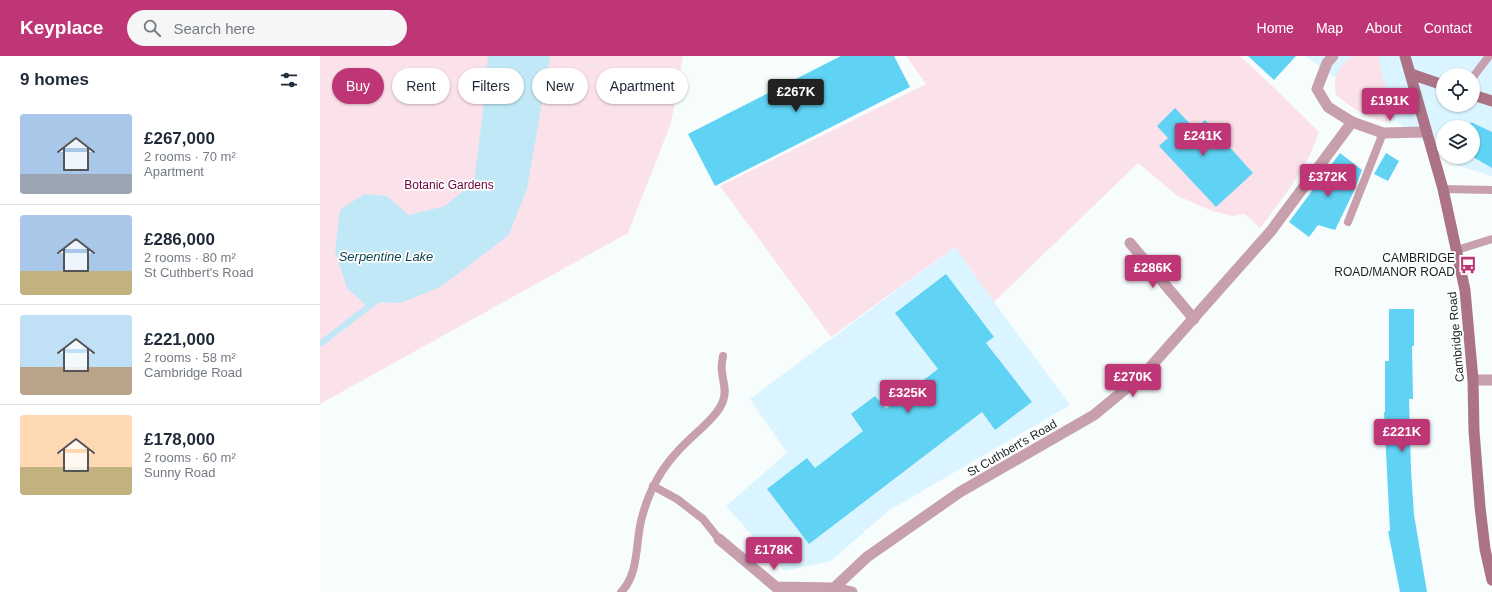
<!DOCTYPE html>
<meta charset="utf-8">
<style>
body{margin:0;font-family:Arial,sans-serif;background:#f6f6f7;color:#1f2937;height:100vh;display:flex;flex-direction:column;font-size:15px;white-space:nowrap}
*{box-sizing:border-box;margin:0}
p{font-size:13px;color:#747a83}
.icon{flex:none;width:22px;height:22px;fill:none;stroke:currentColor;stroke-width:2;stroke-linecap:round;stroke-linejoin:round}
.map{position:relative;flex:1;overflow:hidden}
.sheet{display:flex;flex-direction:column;background:#fff;width:320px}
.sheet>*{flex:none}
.hud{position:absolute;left:12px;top:12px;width:380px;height:36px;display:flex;gap:8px}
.tools{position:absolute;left:1116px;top:12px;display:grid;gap:8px}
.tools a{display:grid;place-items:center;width:44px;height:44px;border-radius:50%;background:#fff;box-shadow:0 1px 3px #0004;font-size:20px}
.price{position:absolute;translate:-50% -34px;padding:0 9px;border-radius:4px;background:#be3675;color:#fff;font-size:13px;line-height:26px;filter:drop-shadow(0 1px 2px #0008)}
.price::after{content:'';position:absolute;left:50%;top:24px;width:12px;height:9px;margin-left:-6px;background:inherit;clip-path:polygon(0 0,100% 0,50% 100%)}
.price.on{background:#222;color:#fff}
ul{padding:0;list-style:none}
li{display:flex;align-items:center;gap:12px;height:100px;padding:0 20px}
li+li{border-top:1px solid #e0e1e3}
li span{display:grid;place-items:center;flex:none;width:112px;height:80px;border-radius:4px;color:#555}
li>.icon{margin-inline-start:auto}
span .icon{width:48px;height:48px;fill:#fffc;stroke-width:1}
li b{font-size:17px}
h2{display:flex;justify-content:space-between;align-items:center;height:48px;padding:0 20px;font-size:17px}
.pill{padding:0 14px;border-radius:18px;background:#fff;box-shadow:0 1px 3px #0004;font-size:14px;line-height:36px}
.pill.on{background:#be3675;color:#fff}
header{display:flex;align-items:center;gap:24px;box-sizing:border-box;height:56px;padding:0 20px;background:#be3675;color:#fff}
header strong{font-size:19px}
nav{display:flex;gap:22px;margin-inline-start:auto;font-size:14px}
.search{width:280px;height:36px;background:#f6f6f7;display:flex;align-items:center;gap:10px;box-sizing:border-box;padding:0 14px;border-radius:22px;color:#747a83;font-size:15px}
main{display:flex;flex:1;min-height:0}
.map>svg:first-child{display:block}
</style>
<header>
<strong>Keyplace</strong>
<div class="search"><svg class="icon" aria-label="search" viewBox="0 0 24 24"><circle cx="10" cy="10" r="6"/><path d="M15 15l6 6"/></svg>Search here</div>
<nav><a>Home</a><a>Map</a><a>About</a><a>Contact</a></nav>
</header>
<main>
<section class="sheet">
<h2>9 homes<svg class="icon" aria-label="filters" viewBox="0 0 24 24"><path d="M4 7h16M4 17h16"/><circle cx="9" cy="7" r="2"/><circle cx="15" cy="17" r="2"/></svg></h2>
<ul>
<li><span style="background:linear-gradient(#a9c7e8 75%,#9aa5b1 0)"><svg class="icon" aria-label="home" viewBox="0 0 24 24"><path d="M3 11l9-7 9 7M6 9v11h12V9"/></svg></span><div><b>£267,000</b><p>2 rooms · 70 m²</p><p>Apartment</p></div></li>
<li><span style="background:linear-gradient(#a9c7e8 70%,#c2b280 0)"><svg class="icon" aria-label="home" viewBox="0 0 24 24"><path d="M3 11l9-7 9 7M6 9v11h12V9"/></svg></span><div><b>£286,000</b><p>2 rooms · 80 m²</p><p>St Cuthbert's Road</p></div></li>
<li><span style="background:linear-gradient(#bfe0f5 65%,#b9a48a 0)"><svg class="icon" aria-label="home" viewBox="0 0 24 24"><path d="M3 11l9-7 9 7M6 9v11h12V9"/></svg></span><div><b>£221,000</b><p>2 rooms · 58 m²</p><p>Cambridge Road</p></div></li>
<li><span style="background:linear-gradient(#ffd9b3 65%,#c2b280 0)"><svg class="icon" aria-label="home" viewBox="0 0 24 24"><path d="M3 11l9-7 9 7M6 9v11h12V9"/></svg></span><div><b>£178,000</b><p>2 rooms · 60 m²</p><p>Sunny Road</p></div></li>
</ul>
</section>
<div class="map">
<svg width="1172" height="536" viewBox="0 0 1172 536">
<rect width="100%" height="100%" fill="#f7fcfd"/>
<g fill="#daf5ff" fill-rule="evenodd">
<path d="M985,0h187v120l-33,-10 -13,-9h27v-30h-30v28zM1123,19h30v30h-30z"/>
<polygon points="635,191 674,246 750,349 568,455 511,505 464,515 406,450 467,397 430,343"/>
</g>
<g fill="#fbe2ea">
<polygon points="0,0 363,0 351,67 308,177 0,348"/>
<polygon points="586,0 920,0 947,25 999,76 989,101 968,135 940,172 925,158 913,160 892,155 858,140 818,107 674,246 635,191 511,281 400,130 606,28"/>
<path d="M1031,0h28c1,19 8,33 15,50l-7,16c-19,-2 -36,-15 -51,-27 -3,-21 1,-24 15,-39z"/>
</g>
<polygon fill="#c0e8f6" points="168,0 230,0 207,133 189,179 122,230 81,247 50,246 48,251 27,232 15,195 20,154 44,138 67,140 89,159 125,150 154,126 162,63"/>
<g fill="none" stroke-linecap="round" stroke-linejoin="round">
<polyline stroke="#c0e8f6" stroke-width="6" points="0,288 60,242"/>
</g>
<g fill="#60d2f4">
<polygon points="521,0 574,0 590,31 395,130 368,78"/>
<polygon points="928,0 976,0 954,24"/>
<polygon points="855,52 875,73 885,64 933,117 896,151 839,90 848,82 837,70"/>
<polygon points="1151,66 1172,76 1172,112 1153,101 1153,71 1148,71"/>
<polygon points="1020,97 1042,114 1034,135 1015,174 998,169 989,181 969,166"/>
<polygon points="1066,97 1079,105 1068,125 1054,118"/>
<polygon points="626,218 674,281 666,287 712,346 675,374 662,356 489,488 447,433 487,402 495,412 543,375 531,358 555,340 566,353 618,313 575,257"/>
<polygon points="1069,253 1094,253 1094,290 1092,290 1093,343 1089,343 1091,414 1094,459 1107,536 1080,536 1068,475 1070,475 1064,356 1065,356 1065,305 1069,305"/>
</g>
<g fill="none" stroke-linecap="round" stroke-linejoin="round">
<g stroke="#c89fad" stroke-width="8">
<polyline points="1153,21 1169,0"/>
<polyline points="1123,133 1172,134"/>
<polyline points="1028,166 1063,77"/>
<polyline points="1137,194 1172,183"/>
<polyline points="333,430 357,443 383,463 399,483"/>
<path d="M301,536c19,-19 14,-51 21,-75 7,-26 18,-47 36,-66 12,-14 40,-34 45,-50 4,-10 0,-19 -1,-29 -1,-5 0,-11 1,-16"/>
</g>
<g stroke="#c89fad" stroke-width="11">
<polyline points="1013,0 1007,7 997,33 1008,51 1032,66 1063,77 1106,76"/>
<polyline points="810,187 874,263"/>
<polyline points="1153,324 1172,324"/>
<polyline points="399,483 456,531 514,532 532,536"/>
<polyline points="514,532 547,501 640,436 774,359 825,317 951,175 1032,66"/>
</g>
<g stroke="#ac7387" stroke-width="11">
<polyline points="1085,0 1123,133 1145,234 1153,324 1154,375 1160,451 1165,493 1172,524"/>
<polyline points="1091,18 1123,29"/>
<polyline points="1153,39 1172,45"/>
</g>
</g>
<defs>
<g id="bus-bare" transform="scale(1.38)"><path d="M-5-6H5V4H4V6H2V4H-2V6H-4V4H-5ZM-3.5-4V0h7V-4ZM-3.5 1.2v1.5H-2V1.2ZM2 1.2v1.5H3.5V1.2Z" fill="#be3675" stroke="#fff" stroke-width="2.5" paint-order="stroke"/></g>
</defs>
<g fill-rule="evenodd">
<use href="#bus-bare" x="1148" y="209"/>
</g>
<g text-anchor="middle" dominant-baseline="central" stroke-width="3.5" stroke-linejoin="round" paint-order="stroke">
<g font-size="12" fill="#6d003b" stroke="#fff">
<text x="129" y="129">Botanic Gardens</text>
</g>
<g font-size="12" fill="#172023" stroke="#fff" text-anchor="end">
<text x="1135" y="202">CAMBRIDGE<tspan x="1135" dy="14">ROAD/MANOR ROAD</tspan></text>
</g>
<g font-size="12" fill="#172023" stroke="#fff">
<text transform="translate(1136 281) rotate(-95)">Cambridge Road</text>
<text transform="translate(692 392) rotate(-30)">St Cuthbert's Road</text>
</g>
<g font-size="13" font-style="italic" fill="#093f4d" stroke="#fff">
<text x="66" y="200">Serpentine Lake</text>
</g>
</g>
</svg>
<div class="tools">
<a><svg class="icon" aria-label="locate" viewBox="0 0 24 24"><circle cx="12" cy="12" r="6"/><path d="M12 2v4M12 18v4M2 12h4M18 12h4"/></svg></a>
<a><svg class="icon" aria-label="layers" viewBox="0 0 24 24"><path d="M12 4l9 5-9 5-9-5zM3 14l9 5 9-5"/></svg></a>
</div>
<b class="price on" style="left:476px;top:57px">£267K</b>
<b class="price" style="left:1070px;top:66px">£191K</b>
<b class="price" style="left:883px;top:101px">£241K</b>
<b class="price" style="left:1008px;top:142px">£372K</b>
<b class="price" style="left:833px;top:233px">£286K</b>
<b class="price" style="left:813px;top:342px">£270K</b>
<b class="price" style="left:588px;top:358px">£325K</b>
<b class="price" style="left:1082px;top:397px">£221K</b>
<b class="price" style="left:454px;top:515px">£178K</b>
<div class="hud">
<a class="pill on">Buy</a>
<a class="pill">Rent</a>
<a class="pill">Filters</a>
<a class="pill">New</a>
<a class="pill">Apartment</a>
</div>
</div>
</main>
